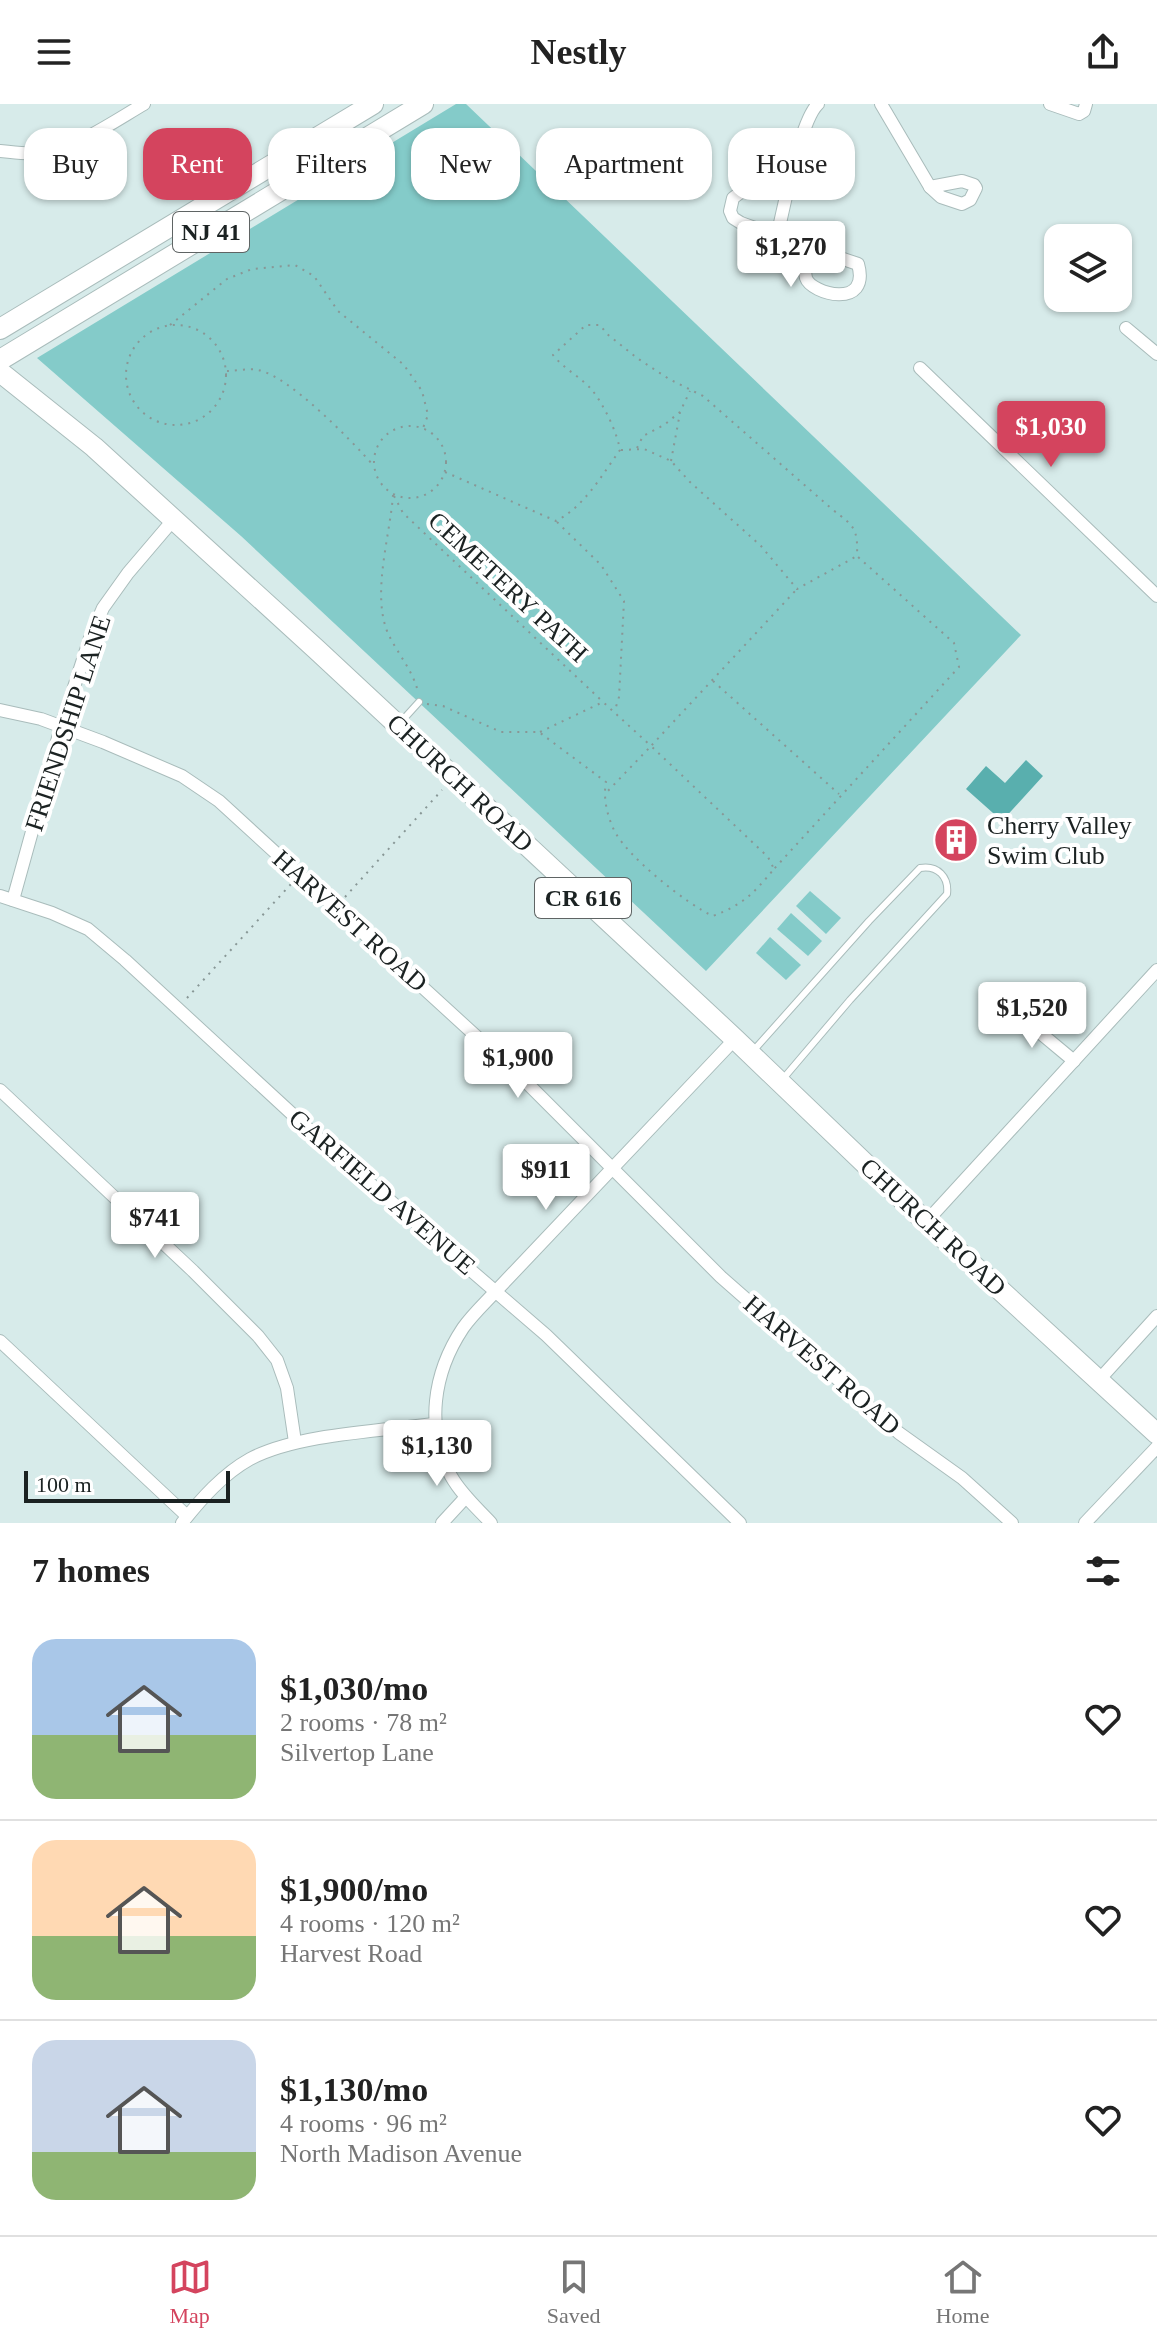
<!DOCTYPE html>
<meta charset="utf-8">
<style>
body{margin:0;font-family:Georgia,serif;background:#f2f2f2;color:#222;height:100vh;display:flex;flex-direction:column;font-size:30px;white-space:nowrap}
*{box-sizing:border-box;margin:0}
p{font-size:26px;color:#767676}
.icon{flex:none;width:44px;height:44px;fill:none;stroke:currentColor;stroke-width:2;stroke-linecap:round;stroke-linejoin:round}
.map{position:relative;height:1419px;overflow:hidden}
.sheet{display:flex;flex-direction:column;background:#fff;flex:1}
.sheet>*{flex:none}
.guide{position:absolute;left:24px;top:24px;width:1110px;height:72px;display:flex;gap:16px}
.buttons{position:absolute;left:1044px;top:120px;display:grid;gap:16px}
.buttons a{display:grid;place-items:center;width:88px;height:88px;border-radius:16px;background:#fff;box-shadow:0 2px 6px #0004;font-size:40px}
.scale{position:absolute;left:24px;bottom:20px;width:206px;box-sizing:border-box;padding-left:8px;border:4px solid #1b2222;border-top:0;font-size:22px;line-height:28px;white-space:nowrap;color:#1b2222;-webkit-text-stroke:6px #fff;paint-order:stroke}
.price{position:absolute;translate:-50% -68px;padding:0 18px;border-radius:8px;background:#fff;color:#222;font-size:26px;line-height:52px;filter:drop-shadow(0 2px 4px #0008)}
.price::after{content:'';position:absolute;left:50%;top:48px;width:24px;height:18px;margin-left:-12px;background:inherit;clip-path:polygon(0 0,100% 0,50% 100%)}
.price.selected{background:#d4445e;color:#fff}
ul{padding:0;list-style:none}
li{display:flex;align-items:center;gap:24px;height:200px;padding:0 32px}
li+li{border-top:2px solid #e0e0e0}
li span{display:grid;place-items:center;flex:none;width:224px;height:160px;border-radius:24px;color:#555}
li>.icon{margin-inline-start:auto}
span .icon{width:96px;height:96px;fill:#fffc;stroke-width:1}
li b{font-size:34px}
h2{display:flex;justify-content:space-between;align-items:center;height:96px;padding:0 32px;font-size:34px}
.tag{padding:0 28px;border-radius:24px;background:#fff;box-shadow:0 2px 6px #0004;font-size:28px;line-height:72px}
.tag.selected{background:#d4445e;color:#fff}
header{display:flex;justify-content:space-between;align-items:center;height:104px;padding:0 32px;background:#fff;font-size:36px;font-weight:600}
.dock{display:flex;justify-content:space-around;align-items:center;height:112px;border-top:2px solid #e0e0e0;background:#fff;font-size:22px;color:#767676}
.dock a{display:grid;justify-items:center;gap:4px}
.dock .selected{color:#d4445e}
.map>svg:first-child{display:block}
</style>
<header><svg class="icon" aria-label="menu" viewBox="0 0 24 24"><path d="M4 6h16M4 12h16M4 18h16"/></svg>Nestly<svg class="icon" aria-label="share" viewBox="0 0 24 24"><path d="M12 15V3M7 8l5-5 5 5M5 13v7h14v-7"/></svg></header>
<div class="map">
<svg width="1157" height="1419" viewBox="0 0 1157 1419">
<rect width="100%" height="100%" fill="#d7ebea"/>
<g fill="#84cbc9">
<polygon points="456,0 466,0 1021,531 706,867 241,432 37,254"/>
<polygon points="810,787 841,814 826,830 796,802"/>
<polygon points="791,809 822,837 808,852 777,825"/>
<polygon points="770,833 801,861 786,876 756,849"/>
</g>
<polygon fill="#59afae" points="1026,656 1043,672 1002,717 966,685 986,662 1005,679"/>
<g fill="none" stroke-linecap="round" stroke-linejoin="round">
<g stroke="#a9bcbb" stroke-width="8">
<g id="service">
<polyline points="400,619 419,598"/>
<path d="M754,946l115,-129 51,-53c18,-3 29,9 27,26l-97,106 -68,80"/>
</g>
</g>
<g stroke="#a9bcbb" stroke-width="14">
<g id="minor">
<polyline points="881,0 930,83"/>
<polyline points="1050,0 1079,10 1084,7 1086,0"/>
<path d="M0,47c17,2 35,4 52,0 28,-6 66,-32 92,-47"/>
<polyline points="796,58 741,88 733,94 730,107 733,114 741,119 805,142"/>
<polygon points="962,77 974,81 976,84 970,96 962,100 941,93 930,83"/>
<path d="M777,132c7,-28 23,-115 41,-132"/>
<path d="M805,142l53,18c13,46 -47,30 -52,14 -2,-9 -1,-22 -1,-32z"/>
<polyline points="1126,224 1157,250"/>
<polyline points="920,264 1157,492"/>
<polyline points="0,606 41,615 103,638 182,672 219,697 524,976 721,1173 899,1329 962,1374 1012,1419"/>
<polyline points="0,792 52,809 88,825 125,856 329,1044 546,1231 740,1419"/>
<polyline points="13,796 61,623 90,534 103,504 128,469 174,415"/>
<polyline points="1014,907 1074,957"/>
<polyline points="0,986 193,1167 258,1232 277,1256 287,1284 295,1338"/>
<polyline points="926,1118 1157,866"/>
<polyline points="0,1237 187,1412"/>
<polyline points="1098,1277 1157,1212"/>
<path d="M182,1419c19,-24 41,-49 68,-64 47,-25 130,-28 184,-35"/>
<polyline points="442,1419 466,1393"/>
<path d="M491,1419c-14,-15 -30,-29 -40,-47 -26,-48 -18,-103 12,-148 9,-13 22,-25 33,-37l239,-252"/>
<polyline points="1085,1419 1157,1343"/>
</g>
</g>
<g stroke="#a9bcbb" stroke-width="22">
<g id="primary">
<polyline points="0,225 373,0"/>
<polyline points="0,256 423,0"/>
<polyline points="0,268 94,343 316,545 735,935 926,1118 1157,1330"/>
</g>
</g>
<g stroke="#889796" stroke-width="2" stroke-dasharray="2 6" stroke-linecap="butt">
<circle cx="176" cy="271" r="50"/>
<polyline points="170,221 227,175 252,165 295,161 314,172 338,207 404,261 422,287 428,311 423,324"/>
<path d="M227,267c10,0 22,-3 31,-1 30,5 94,71 115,95"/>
<circle cx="410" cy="358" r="36"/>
<polyline points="637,344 643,332 664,321 680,308 690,287"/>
<polyline points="621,346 644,345 671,357 690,378 761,442 797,485 857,452"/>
<polyline points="671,357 680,309"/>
<path d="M445,368l111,49c28,-14 46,-46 64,-71 -3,-18 -16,-45 -28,-60 -10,-12 -28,-21 -39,-35l33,-30h14l7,9 30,24 32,21 34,17 130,114c21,16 25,18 24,46l97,87 5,24 -185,202"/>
<path d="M393,391c-3,41 -21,97 -6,136 9,21 26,39 31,61"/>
<polyline points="394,392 403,409 602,597"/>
<polyline points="557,418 601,461 624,497 619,593 615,606"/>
<polyline points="713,577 839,690"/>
<path d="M427,600l16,2 58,26h38l67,50c-3,16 1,33 8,48 12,26 74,75 99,86 31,-12 40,-22 61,-47l-6,-12 -117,-111 -47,49"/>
<polyline points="540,628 603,598 651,642 797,485"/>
<polyline points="345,793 442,686"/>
<polyline points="187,894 291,780"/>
</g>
<use href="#service" stroke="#fff" stroke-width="6"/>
<use href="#minor" stroke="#fff" stroke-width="12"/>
<use href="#primary" stroke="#fff" stroke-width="20"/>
</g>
<defs>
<g id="building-disc" transform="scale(2.3)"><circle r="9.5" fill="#d4445e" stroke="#fff"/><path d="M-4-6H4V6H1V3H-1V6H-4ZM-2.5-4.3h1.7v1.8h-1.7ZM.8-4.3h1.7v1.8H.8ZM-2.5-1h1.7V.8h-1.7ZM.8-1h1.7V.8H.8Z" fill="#fff"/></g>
</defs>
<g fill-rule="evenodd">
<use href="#building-disc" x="956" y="736"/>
</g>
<g text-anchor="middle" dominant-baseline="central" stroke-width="8" stroke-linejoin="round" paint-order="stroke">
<g fill="#fff" stroke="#5f6464" stroke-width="2">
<rect x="173" y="108" width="76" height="40" rx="6"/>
<rect x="535" y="774" width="96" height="40" rx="6"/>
</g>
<g font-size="24" font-weight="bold" fill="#1b2222">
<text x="211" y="128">NJ 41</text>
<text x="583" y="794">CR 616</text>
</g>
<g font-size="26" fill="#1b2222" stroke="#fff">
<text transform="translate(508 483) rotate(43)">CEMETERY PATH</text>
<text transform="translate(68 619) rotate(-72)">FRIENDSHIP LANE</text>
<text transform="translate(460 679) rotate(43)">CHURCH ROAD</text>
<text transform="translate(350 817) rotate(42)">HARVEST ROAD</text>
<text transform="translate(382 1088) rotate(41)">GARFIELD AVENUE</text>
<text transform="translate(933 1123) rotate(43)">CHURCH ROAD</text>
<text transform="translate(822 1261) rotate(41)">HARVEST ROAD</text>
</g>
<g font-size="26" fill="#1b2222" stroke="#fff" text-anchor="start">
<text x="987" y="721">Cherry Valley<tspan x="987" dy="30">Swim Club</tspan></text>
</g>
</g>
</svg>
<div class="buttons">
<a><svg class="icon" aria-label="layers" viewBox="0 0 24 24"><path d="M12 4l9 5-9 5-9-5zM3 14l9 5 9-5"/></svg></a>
</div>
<div class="scale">100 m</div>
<b class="price" style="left:791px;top:185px">$1,270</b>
<b class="price selected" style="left:1051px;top:365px">$1,030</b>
<b class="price" style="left:1032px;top:946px">$1,520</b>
<b class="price" style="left:518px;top:996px">$1,900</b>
<b class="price" style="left:546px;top:1108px">$911</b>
<b class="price" style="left:155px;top:1156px">$741</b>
<b class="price" style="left:437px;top:1384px">$1,130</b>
<div class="guide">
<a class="tag">Buy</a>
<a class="tag selected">Rent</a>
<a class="tag">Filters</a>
<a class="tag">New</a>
<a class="tag">Apartment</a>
<a class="tag">House</a>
</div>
</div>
<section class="sheet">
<h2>7 homes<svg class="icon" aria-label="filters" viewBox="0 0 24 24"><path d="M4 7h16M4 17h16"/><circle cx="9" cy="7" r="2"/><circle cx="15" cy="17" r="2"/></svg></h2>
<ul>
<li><span style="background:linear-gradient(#a9c7e8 60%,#8fb573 0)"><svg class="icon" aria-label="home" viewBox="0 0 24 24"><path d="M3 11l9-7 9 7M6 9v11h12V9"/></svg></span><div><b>$1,030/mo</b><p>2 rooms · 78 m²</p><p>Silvertop Lane</p></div><svg class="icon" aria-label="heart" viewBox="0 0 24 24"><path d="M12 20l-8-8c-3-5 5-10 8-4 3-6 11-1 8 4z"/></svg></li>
<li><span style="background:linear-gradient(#ffd9b3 60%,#8fb573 0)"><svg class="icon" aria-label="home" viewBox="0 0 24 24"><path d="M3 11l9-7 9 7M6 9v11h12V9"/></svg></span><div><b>$1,900/mo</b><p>4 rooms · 120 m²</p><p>Harvest Road</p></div><svg class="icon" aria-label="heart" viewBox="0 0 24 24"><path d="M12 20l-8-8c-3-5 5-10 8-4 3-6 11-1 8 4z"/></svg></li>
<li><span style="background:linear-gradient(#c9d6e8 70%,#8fb573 0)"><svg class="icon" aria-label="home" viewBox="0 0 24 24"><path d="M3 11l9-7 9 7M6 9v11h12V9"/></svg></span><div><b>$1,130/mo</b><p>4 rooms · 96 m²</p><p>North Madison Avenue</p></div><svg class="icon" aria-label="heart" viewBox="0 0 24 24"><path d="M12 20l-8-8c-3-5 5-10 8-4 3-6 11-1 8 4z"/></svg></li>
</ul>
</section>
<nav class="dock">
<a class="selected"><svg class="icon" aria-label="map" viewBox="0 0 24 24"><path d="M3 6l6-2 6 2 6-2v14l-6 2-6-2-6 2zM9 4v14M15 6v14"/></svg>Map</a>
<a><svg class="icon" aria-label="saved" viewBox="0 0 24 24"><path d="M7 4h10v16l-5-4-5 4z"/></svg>Saved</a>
<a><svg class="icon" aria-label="home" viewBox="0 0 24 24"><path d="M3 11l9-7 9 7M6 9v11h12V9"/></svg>Home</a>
</nav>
